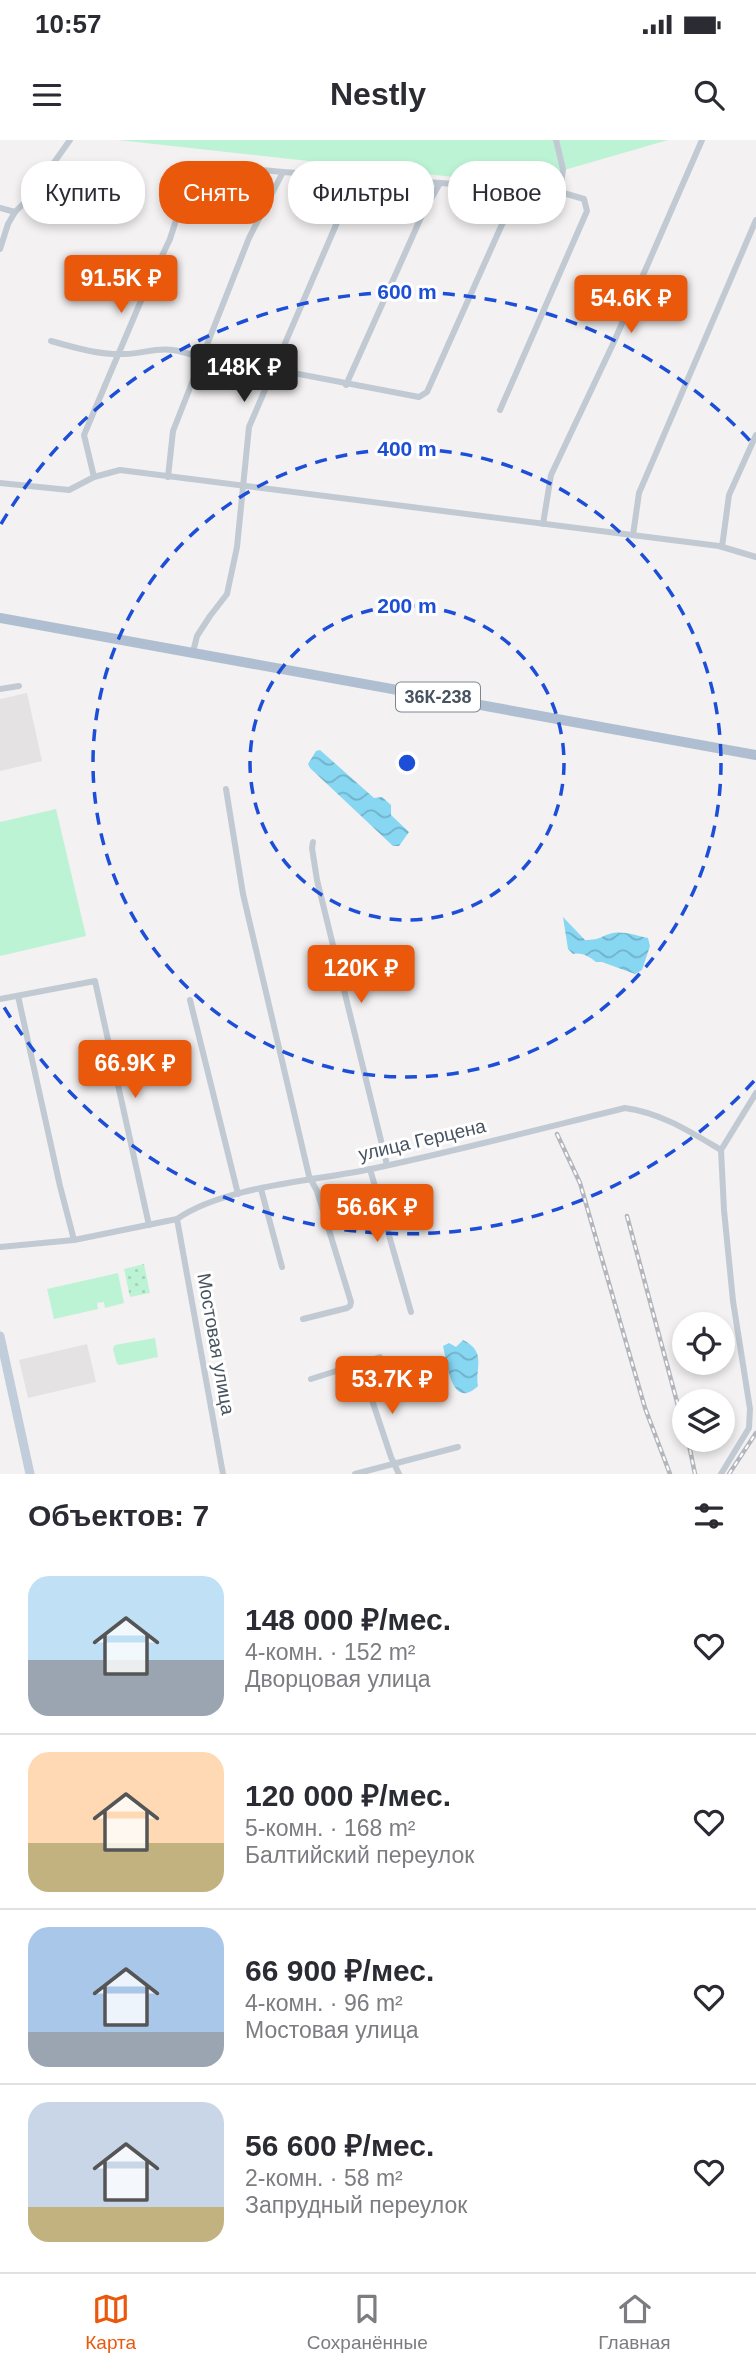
<!DOCTYPE html>
<html lang="ru">
<meta charset="utf-8">
<style>
body{margin:0;font-family:Arial,sans-serif;background:#f2f2f3;color:#2b2b33;height:100vh;display:flex;flex-direction:column;font-size:26px;white-space:nowrap}
*{box-sizing:border-box;margin:0}
p{font-size:23px;color:#7c7c81}
.icon{flex:none;width:38px;height:38px;fill:none;stroke:currentColor;stroke-width:2;stroke-linecap:round;stroke-linejoin:round}
.map{position:relative;height:1334px;overflow:hidden}
.details{display:flex;flex-direction:column;background:#fff;flex:1}
.details>*{flex:none}
.top-card{position:absolute;left:21px;top:21px;width:714px;height:63px;display:flex;gap:14px}
.buttons{position:absolute;left:672px;top:1172px;display:grid;gap:14px}
.buttons a{display:grid;place-items:center;width:63px;height:63px;border-radius:50%;background:#fff;box-shadow:0 4px 10px #0003;font-size:35px}
.price{position:absolute;translate:-50% -60px;padding:0 16px;border-radius:7px;background:#ea580c;color:#fff;font-size:23px;line-height:46px;filter:drop-shadow(0 2px 4px #0008)}
.price::after{content:'';position:absolute;left:50%;top:42px;width:21px;height:16px;margin-left:-10px;background:inherit;clip-path:polygon(0 0,100% 0,50% 100%)}
.price.active{background:#222;color:#fff}
ul{padding:0;list-style:none}
li{display:flex;align-items:center;gap:21px;height:175px;padding:0 28px}
li+li{border-top:2px solid #e1e1e2}
li span{display:grid;place-items:center;flex:none;width:196px;height:140px;border-radius:21px;color:#555}
li>.icon{margin-inline-start:auto}
span .icon{width:84px;height:84px;fill:#fffc;stroke-width:1}
li b{font-size:30px}
h2{display:flex;justify-content:space-between;align-items:center;height:84px;padding:0 28px;font-size:30px}
.chip{padding:0 24px;border-radius:28px;background:#fff;box-shadow:0 4px 10px #0003;font-size:24px;line-height:63px}
.chip.active{background:#ea580c;color:#fff}
.status{display:flex;justify-content:space-between;align-items:center;height:49px;padding:0 35px;background:#fff;direction:ltr}
.status svg{height:19px;fill:currentColor}
header{display:flex;justify-content:space-between;align-items:center;height:91px;padding:0 28px;background:#fff;font-size:32px;font-weight:700}
.menu{display:flex;justify-content:space-around;align-items:center;height:98px;border-top:2px solid #e1e1e2;background:#fff;font-size:19px;color:#7c7c81}
.menu a{display:grid;justify-items:center;gap:4px}
.menu .active{color:#ea580c}
.map>svg:first-child{display:block}
</style>
<div class="status"><b>10:57</b><svg viewBox="0 0 49 12"><path d="M0 12V9h3v3zM5 12V6h3v6zM10 12V3h3v9zM15 12V0h3v12zM26 1h20v11H26zM47 4h2v5h-2z"/></svg></div>
<header><svg class="icon" aria-label="menu" viewBox="0 0 24 24"><path d="M4 6h16M4 12h16M4 18h16"/></svg>Nestly<svg class="icon" aria-label="search" viewBox="0 0 24 24"><circle cx="10" cy="10" r="6"/><path d="M15 15l6 6"/></svg></header>
<div class="map">
<svg width="756" height="1334" viewBox="0 0 756 1334">
<defs>
<pattern id="park-dots" width="8" height="8" patternUnits="userSpaceOnUse" patternTransform="scale(1.75)"><rect width="8" height="8" fill="#bdf3d5"/><path d="M2 2h.1M6 6h.1" fill="none" stroke="#a4d2b9" stroke-width="1.8" stroke-linecap="round"/></pattern>
<pattern id="water-waves" width="16" height="10" patternUnits="userSpaceOnUse" patternTransform="scale(1.75)"><rect width="16" height="10" fill="#87d7f3"/><path d="M0 5q4-4 8 0t8 0" fill="none" stroke="#70b1c8"/></pattern>
</defs>
<rect width="100%" height="100%" fill="#f3f1f1"/>
<g fill="#e4e2e3">
<polygon points="27,553 42,621 0,631 0,559"/>
<polygon points="87,1204 96,1242 28,1258 19,1220"/>
</g>
<g fill="#bdf3d5">
<polygon points="118,0 668,0 516,44"/>
<polygon points="56,669 86,796 0,816 0,682"/>
<polygon points="118,1133 124,1163 105,1168 104,1162 97,1163 98,1169 54,1179 47,1149"/>
<polygon points="155,1198 158,1217 120,1225 117,1224 113,1209 115,1205"/>
</g>
<polygon fill="url(#park-dots)" points="144,1124 150,1153 130,1157 124,1129"/>
<g fill="url(#water-waves)">
<polygon points="320,610 374,658 382,657 391,665 391,675 409,692 399,706 393,706 310,628 308,624 316,611"/>
<path d="M563,777l22,23c17,0 15,-4 28,-7 11,-2 25,3 35,5l2,8 -8,24 -7,4 -33,-12h-6c-6,-5 -14,-10 -23,-8l-5,-5z"/>
<path d="M463,1200c24,12 12,27 15,46 -27,26 -31,-25 -35,-40l6,-3 7,4z"/>
</g>
<g fill="none" stroke-linecap="round" stroke-linejoin="round">
<g stroke="#c1cad3" stroke-width="6">
<polyline points="0,68 15,72 28,59 70,0"/>
<polyline points="0,109 8,84 15,72"/>
<path d="M51,201c25,7 48,14 74,13 17,0 31,-7 48,-4 22,3 46,18 68,13l178,34 8,-5 81,-181 5,-19"/>
<polyline points="346,245 423,73 440,43"/>
<polyline points="500,270 587,71 584,59 560,52 563,29 556,0"/>
<polyline points="94,337 84,295 143,156 170,99 190,36 201,24 283,32 469,45 513,52 560,52"/>
<polyline points="168,337 173,291 249,98 283,32"/>
<polyline points="0,343 69,350 94,337 120,330 719,406 756,417"/>
<polyline points="543,384 551,335 613,204 702,0"/>
<polyline points="633,395 639,353 756,80"/>
<polyline points="722,407 729,355 756,295"/>
<polyline points="193,512 197,496 210,476 227,454 237,407 249,287 345,64 361,38"/>
<polyline points="0,549 19,546"/>
<polyline points="226,649 243,754 309,1036 317,1051 351,1162 350,1166 347,1168 303,1179"/>
<polyline points="313,702 312,708 317,740 387,1025"/>
<polyline points="18,856 60,1046 74,1100"/>
<polyline points="0,859 95,841 149,1085"/>
<polyline points="190,860 238,1054"/>
<polyline points="370,1029 411,1172"/>
<polyline points="261,1049 282,1127"/>
<polyline points="177,1079 223,1334"/>
<path d="M0,1107l74,-7 103,-21c47,-33 137,-38 194,-50 85,-18 169,-40 254,-61 36,5 64,23 96,42"/>
<polyline points="360,1224 391,1317 399,1334"/>
<polyline points="311,1239 380,1217"/>
<polyline points="355,1334 458,1307"/>
<polyline points="721,1334 749,1288 750,1269 733,1161 724,1070 721,1010 756,953"/>
</g>
<polyline stroke="#c2cddb" stroke-width="9" points="0,1196 30,1334"/>
<polyline stroke="#afbfd1" stroke-width="10" points="0,478 756,615"/>
<g stroke="#b3b6bc" stroke-width="4.5">
<g id="rail">
<polyline points="557,994 580,1043 645,1268 670,1334"/>
<polyline points="627,1076 684,1288"/>
<polyline points="688,1300 695,1334"/>
<polyline points="729,1334 756,1293"/>
</g>
</g>
<use href="#rail" stroke="#fff" stroke-width="2" stroke-dasharray="5" stroke-linecap="butt"/>
</g>
<g fill="none" stroke="#1d4ed8" stroke-width="3.5" stroke-dasharray="12 9">
<circle cx="407" cy="623" r="157"/>
<circle cx="407" cy="623" r="314"/>
<path d="M754 941A471 471 0 0 1 1 862M1 384A471 471 0 0 1 754 305"/>
</g>
<g text-anchor="middle" dominant-baseline="central" stroke-width="6" stroke-linejoin="round" paint-order="stroke">
<rect fill="#fff" stroke="#7e8790" stroke-width="2" x="396" y="542.5" width="84" height="29" rx="5"/>
<g font-size="18" font-weight="bold" fill="#475360">
<text x="438" y="557">36К-238</text>
</g>
<g font-size="19" fill="#475360" stroke="#fff">
<text transform="translate(422 1000) rotate(-13)">улица Герцена</text>
<text transform="translate(216 1204) rotate(80)">Мостовая улица</text>
</g>
</g>
<circle cx="407" cy="623" r="10" fill="#1d4ed8" stroke="#fff" stroke-width="3.5"/>
<g font-size="21" text-anchor="middle" font-weight="bold" fill="#1d4ed8" stroke="#fff" stroke-width="6" stroke-linejoin="round" paint-order="stroke">
<text x="407" y="159">600 m</text>
<text x="407" y="316">400 m</text>
<text x="407" y="473">200 m</text>
</g>
</svg>
<div class="buttons">
<a><svg class="icon" aria-label="locate" viewBox="0 0 24 24"><circle cx="12" cy="12" r="6"/><path d="M12 2v4M12 18v4M2 12h4M18 12h4"/></svg></a>
<a><svg class="icon" aria-label="layers" viewBox="0 0 24 24"><path d="M12 4l9 5-9 5-9-5zM3 14l9 5 9-5"/></svg></a>
</div>
<b class="price" style="left:121px;top:175px">91.5K ₽</b>
<b class="price" style="left:631px;top:195px">54.6K ₽</b>
<b class="price active" style="left:244px;top:264px">148K ₽</b>
<b class="price" style="left:361px;top:865px">120K ₽</b>
<b class="price" style="left:135px;top:960px">66.9K ₽</b>
<b class="price" style="left:377px;top:1104px">56.6K ₽</b>
<b class="price" style="left:392px;top:1276px">53.7K ₽</b>
<div class="top-card">
<a class="chip">Купить</a>
<a class="chip active">Снять</a>
<a class="chip">Фильтры</a>
<a class="chip">Новое</a>
</div>
</div>
<section class="details">
<h2>Объектов: 7<svg class="icon" aria-label="filters" viewBox="0 0 24 24"><path d="M4 7h16M4 17h16"/><circle cx="9" cy="7" r="2"/><circle cx="15" cy="17" r="2"/></svg></h2>
<ul>
<li><span style="background:linear-gradient(#bfe0f5 60%,#9aa5b1 0)"><svg class="icon" aria-label="home" viewBox="0 0 24 24"><path d="M3 11l9-7 9 7M6 9v11h12V9"/></svg></span><div><b>148 000 ₽/мес.</b><p>4-комн. · 152 m²</p><p>Дворцовая улица</p></div><svg class="icon" aria-label="heart" viewBox="0 0 24 24"><path d="M12 20l-8-8c-3-5 5-10 8-4 3-6 11-1 8 4z"/></svg></li>
<li><span style="background:linear-gradient(#ffd9b3 65%,#c2b280 0)"><svg class="icon" aria-label="home" viewBox="0 0 24 24"><path d="M3 11l9-7 9 7M6 9v11h12V9"/></svg></span><div><b>120 000 ₽/мес.</b><p>5-комн. · 168 m²</p><p>Балтийский переулок</p></div><svg class="icon" aria-label="heart" viewBox="0 0 24 24"><path d="M12 20l-8-8c-3-5 5-10 8-4 3-6 11-1 8 4z"/></svg></li>
<li><span style="background:linear-gradient(#a9c7e8 75%,#9aa5b1 0)"><svg class="icon" aria-label="home" viewBox="0 0 24 24"><path d="M3 11l9-7 9 7M6 9v11h12V9"/></svg></span><div><b>66 900 ₽/мес.</b><p>4-комн. · 96 m²</p><p>Мостовая улица</p></div><svg class="icon" aria-label="heart" viewBox="0 0 24 24"><path d="M12 20l-8-8c-3-5 5-10 8-4 3-6 11-1 8 4z"/></svg></li>
<li><span style="background:linear-gradient(#c9d6e8 75%,#c2b280 0)"><svg class="icon" aria-label="home" viewBox="0 0 24 24"><path d="M3 11l9-7 9 7M6 9v11h12V9"/></svg></span><div><b>56 600 ₽/мес.</b><p>2-комн. · 58 m²</p><p>Запрудный переулок</p></div><svg class="icon" aria-label="heart" viewBox="0 0 24 24"><path d="M12 20l-8-8c-3-5 5-10 8-4 3-6 11-1 8 4z"/></svg></li>
</ul>
</section>
<nav class="menu">
<a class="active"><svg class="icon" aria-label="map" viewBox="0 0 24 24"><path d="M3 6l6-2 6 2 6-2v14l-6 2-6-2-6 2zM9 4v14M15 6v14"/></svg>Карта</a>
<a><svg class="icon" aria-label="saved" viewBox="0 0 24 24"><path d="M7 4h10v16l-5-4-5 4z"/></svg>Сохранённые</a>
<a><svg class="icon" aria-label="home" viewBox="0 0 24 24"><path d="M3 11l9-7 9 7M6 9v11h12V9"/></svg>Главная</a>
</nav>
